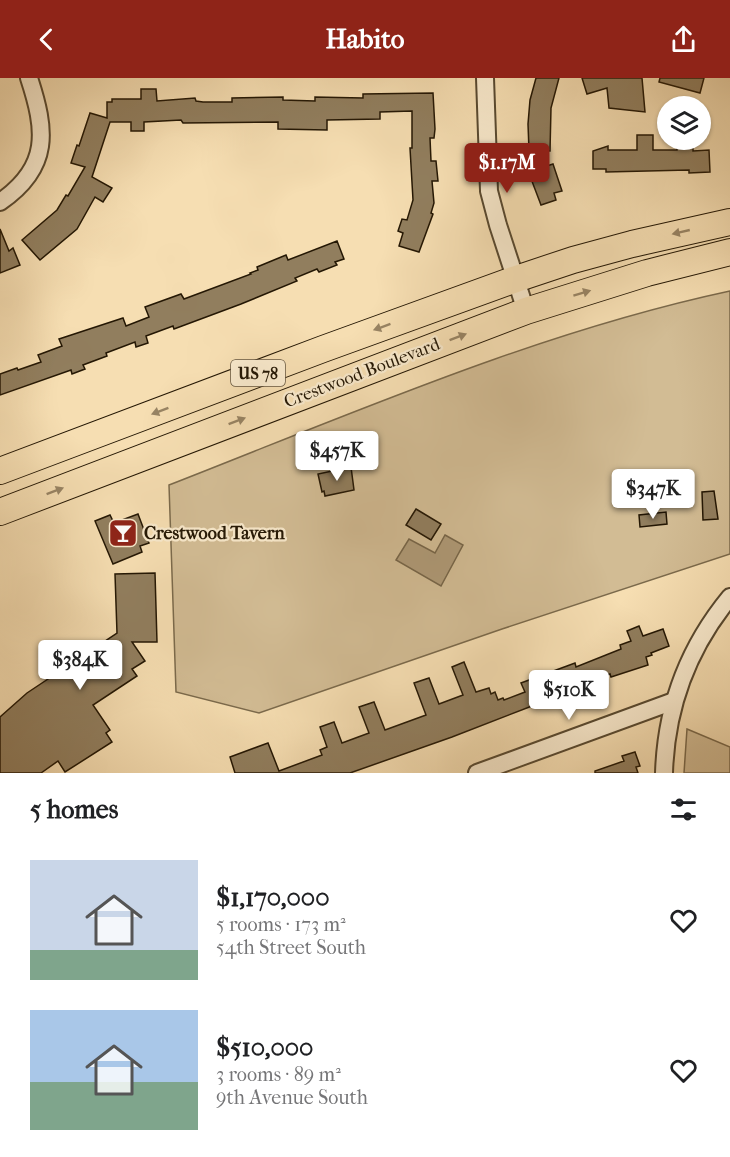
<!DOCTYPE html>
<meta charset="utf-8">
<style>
body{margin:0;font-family:"IM FELL French Canon",serif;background:#f6f6f6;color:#202124;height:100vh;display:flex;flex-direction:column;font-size:22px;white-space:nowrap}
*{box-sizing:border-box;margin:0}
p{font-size:20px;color:#757577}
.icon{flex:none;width:33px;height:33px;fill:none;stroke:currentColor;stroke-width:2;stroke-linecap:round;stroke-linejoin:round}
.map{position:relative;height:695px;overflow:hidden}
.side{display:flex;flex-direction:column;background:#fff;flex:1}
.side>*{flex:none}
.fabs{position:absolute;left:657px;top:18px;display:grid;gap:12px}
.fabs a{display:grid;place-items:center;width:54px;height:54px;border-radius:50%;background:#fff;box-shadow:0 2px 4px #0004;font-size:30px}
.price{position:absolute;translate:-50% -51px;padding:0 14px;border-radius:6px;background:#fff;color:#222;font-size:20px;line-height:39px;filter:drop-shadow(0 2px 3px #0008)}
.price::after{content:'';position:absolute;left:50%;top:36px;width:18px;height:14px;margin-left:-9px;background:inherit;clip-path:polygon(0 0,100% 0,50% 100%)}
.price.active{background:#8f2418;color:#fff}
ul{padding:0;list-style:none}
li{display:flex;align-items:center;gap:18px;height:150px;padding:0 30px}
li span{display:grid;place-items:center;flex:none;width:168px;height:120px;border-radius:0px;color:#555}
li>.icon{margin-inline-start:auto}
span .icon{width:72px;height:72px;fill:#fffc;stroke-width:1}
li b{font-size:26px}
h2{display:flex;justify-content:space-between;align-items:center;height:72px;padding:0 30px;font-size:26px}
header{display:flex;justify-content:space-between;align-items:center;height:78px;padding:0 30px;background:#8f2418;color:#fff;font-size:27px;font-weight:700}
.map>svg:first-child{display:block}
</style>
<header><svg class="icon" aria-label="back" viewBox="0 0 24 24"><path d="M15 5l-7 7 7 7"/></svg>Habito<svg class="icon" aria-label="share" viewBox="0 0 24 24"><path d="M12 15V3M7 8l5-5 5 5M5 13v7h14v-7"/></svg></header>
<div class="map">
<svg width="730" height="695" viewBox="0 0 730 695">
<rect width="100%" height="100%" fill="#f6deb2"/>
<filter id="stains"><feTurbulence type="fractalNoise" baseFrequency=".00333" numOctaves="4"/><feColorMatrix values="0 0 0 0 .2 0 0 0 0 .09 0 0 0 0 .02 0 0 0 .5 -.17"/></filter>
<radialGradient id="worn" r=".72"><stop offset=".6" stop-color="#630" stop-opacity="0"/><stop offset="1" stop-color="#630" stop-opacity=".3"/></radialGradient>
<g fill="#d2bc94" stroke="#7b6a4c" stroke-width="1.5">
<path d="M730,213v263l-228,75 -243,84 -83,-21 -7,-207c182,-71 369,-153 561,-194z"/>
<polygon points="687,651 730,669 730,695 684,695"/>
</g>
<polygon fill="#af9a77" stroke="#776649" stroke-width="1.5" points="445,457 463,467 441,508 396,482 409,461 435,475"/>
<g fill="#917e5e" stroke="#241704" stroke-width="1.5">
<polygon points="536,0 559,0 551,30 550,73 529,72 528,46 530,22"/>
<polygon points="582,0 642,0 645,34 609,30 607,10 587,16"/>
<polygon points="660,0 704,0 700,15 659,4"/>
<polygon points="141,11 156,11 157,23 195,20 196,23 203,24 232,24 232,20 283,19 283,22 315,23 315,19 363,20 363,16 433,15 435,51 434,60 430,60 431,83 436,83 438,103 432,103 434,125 431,135 433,136 419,174 399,168 403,155 398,153 402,141 407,142 413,122 410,70 412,70 412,33 380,34 380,41 327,42 327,52 278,51 278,44 183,45 181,42 144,44 144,53 131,53 131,44 110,44 92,99 112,110 103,124 95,119 77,151 40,182 22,162 57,132 66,117 68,118 85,89 71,85 77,67 79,68 90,35 107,40 107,24 112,24 112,21 141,21"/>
<polygon points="637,57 653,57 653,72 677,72 677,70 693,69 693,73 709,72 710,94 689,95 689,92 606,94 606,91 593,91 593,73 608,68 608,72 637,72"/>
<polygon points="553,86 562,113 554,115 556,122 541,127 530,98 531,93"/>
<polygon points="0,151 9,173 13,170 20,187 0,195"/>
<polygon points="337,163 344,181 335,184 337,187 319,194 317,191 295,200 297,203 241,226 174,251 173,248 146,258 148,265 136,269 135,264 106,275 107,278 83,287 85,291 72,296 71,292 0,317 0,296 17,290 18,292 41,284 38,277 62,268 59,261 123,240 126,248 149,239 145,229 181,216 184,221 251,196 250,195 258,192 257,189 286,177 288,182"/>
<polygon points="351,389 354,412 325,418 324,413 322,414 318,396"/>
<polygon points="714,413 718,441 703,442 702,414"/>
<polygon points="416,431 441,446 431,462 406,447"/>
<polygon points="666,434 667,446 640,449 639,437"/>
<polygon points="138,436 149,465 140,468 142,474 113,486 95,443 110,437 114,445"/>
<polygon points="155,495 157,564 132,564 145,583 132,591 137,598 93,627 110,652 106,655 112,664 65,694 58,683 41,695 0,695 0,639 27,615 117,555 115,496"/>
<polygon points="639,548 643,558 663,551 669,568 651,575 652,577 646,579 648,587 611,599 610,596 597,599 568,611 569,613 558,617 557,615 531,624 532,628 452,659 350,695 235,695 230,679 268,665 279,693 322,677 320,672 327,669 320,649 334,644 342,665 369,655 359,629 374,624 385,652 426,637 414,605 429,600 439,626 463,617 452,589 464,584 476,614 489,610 491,616 495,614 498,622 503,620 504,622 525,614 521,605 575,585 576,589 621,571 620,567 631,563 627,553"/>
<polygon points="635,674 640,688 636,689 638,695 595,695 595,693 624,683 622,678"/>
</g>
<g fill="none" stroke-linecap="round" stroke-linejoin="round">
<g stroke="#584930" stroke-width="20">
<g id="minor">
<polyline points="485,0 489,113 498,147 526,233"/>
<path d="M0,124c51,-35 46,-72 29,-124"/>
<polyline points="477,695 674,623"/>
<path d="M664,695c2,-66 24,-125 66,-176"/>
</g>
</g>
<g stroke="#241704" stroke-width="28">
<g id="primary">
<polyline points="0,393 323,271 516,201 573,182 632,166 730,144"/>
<polyline points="0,434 526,233 647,195 730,174"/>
</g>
</g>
<use href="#minor" stroke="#f9eacd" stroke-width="16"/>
<use href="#primary" stroke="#f6deb2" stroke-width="26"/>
</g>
<defs><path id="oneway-solid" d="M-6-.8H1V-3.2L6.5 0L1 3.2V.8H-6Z" transform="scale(1.5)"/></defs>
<g fill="#988464">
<use href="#oneway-solid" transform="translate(681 154) rotate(167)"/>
<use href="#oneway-solid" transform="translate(582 215) rotate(-17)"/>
<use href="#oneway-solid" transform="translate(382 249) rotate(160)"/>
<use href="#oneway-solid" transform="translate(458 259) rotate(-21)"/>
<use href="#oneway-solid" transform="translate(160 333) rotate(159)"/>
<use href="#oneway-solid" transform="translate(237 343) rotate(-21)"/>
<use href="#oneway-solid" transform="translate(55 413) rotate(-21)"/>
</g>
<defs>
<g id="bar-square" transform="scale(1.5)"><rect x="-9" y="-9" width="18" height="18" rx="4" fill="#8f2418" stroke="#f9eacd"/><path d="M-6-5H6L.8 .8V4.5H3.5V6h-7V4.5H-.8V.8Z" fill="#fff"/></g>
</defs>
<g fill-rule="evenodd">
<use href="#bar-square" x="123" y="455"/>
</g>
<g text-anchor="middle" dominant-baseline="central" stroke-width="4.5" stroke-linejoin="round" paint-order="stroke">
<rect fill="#f9eacd" stroke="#645640" stroke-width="1.5" x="231" y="282" width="54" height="26" rx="4.5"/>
<g font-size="16" font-weight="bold" fill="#241704">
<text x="258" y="295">US 78</text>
</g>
<g font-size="18" fill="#241704" stroke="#f9eacd">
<text transform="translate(362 295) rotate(-21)">Crestwood Boulevard</text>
</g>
<g font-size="18" font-weight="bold" fill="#241704" stroke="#f9eacd" text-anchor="start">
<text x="144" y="455">Crestwood Tavern</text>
</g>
</g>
<rect width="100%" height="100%" filter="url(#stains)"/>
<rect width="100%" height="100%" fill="url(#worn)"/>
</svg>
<div class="fabs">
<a><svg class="icon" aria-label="layers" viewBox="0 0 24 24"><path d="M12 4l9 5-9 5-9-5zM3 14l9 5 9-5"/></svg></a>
</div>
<b class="price active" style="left:507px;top:116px">$1.17M</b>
<b class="price" style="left:337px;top:404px">$457K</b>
<b class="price" style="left:653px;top:442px">$347K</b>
<b class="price" style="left:80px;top:613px">$384K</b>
<b class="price" style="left:569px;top:643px">$510K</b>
</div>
<section class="side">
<h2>5 homes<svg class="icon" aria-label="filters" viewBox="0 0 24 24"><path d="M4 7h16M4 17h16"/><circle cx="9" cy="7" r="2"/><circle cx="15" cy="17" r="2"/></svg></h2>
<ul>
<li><span style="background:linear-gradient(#c9d6e8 75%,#7fa58c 0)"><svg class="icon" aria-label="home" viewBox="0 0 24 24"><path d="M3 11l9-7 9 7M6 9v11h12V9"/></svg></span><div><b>$1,170,000</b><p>5 rooms · 173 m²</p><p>54th Street South</p></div><svg class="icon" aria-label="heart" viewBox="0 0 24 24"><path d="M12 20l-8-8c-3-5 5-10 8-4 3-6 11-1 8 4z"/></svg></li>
<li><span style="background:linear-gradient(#a9c7e8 60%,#7fa58c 0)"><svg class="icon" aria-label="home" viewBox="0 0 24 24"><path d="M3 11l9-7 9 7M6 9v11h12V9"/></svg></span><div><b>$510,000</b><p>3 rooms · 89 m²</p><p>9th Avenue South</p></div><svg class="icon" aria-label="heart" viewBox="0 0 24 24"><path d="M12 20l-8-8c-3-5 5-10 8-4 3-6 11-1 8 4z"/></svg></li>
</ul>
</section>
